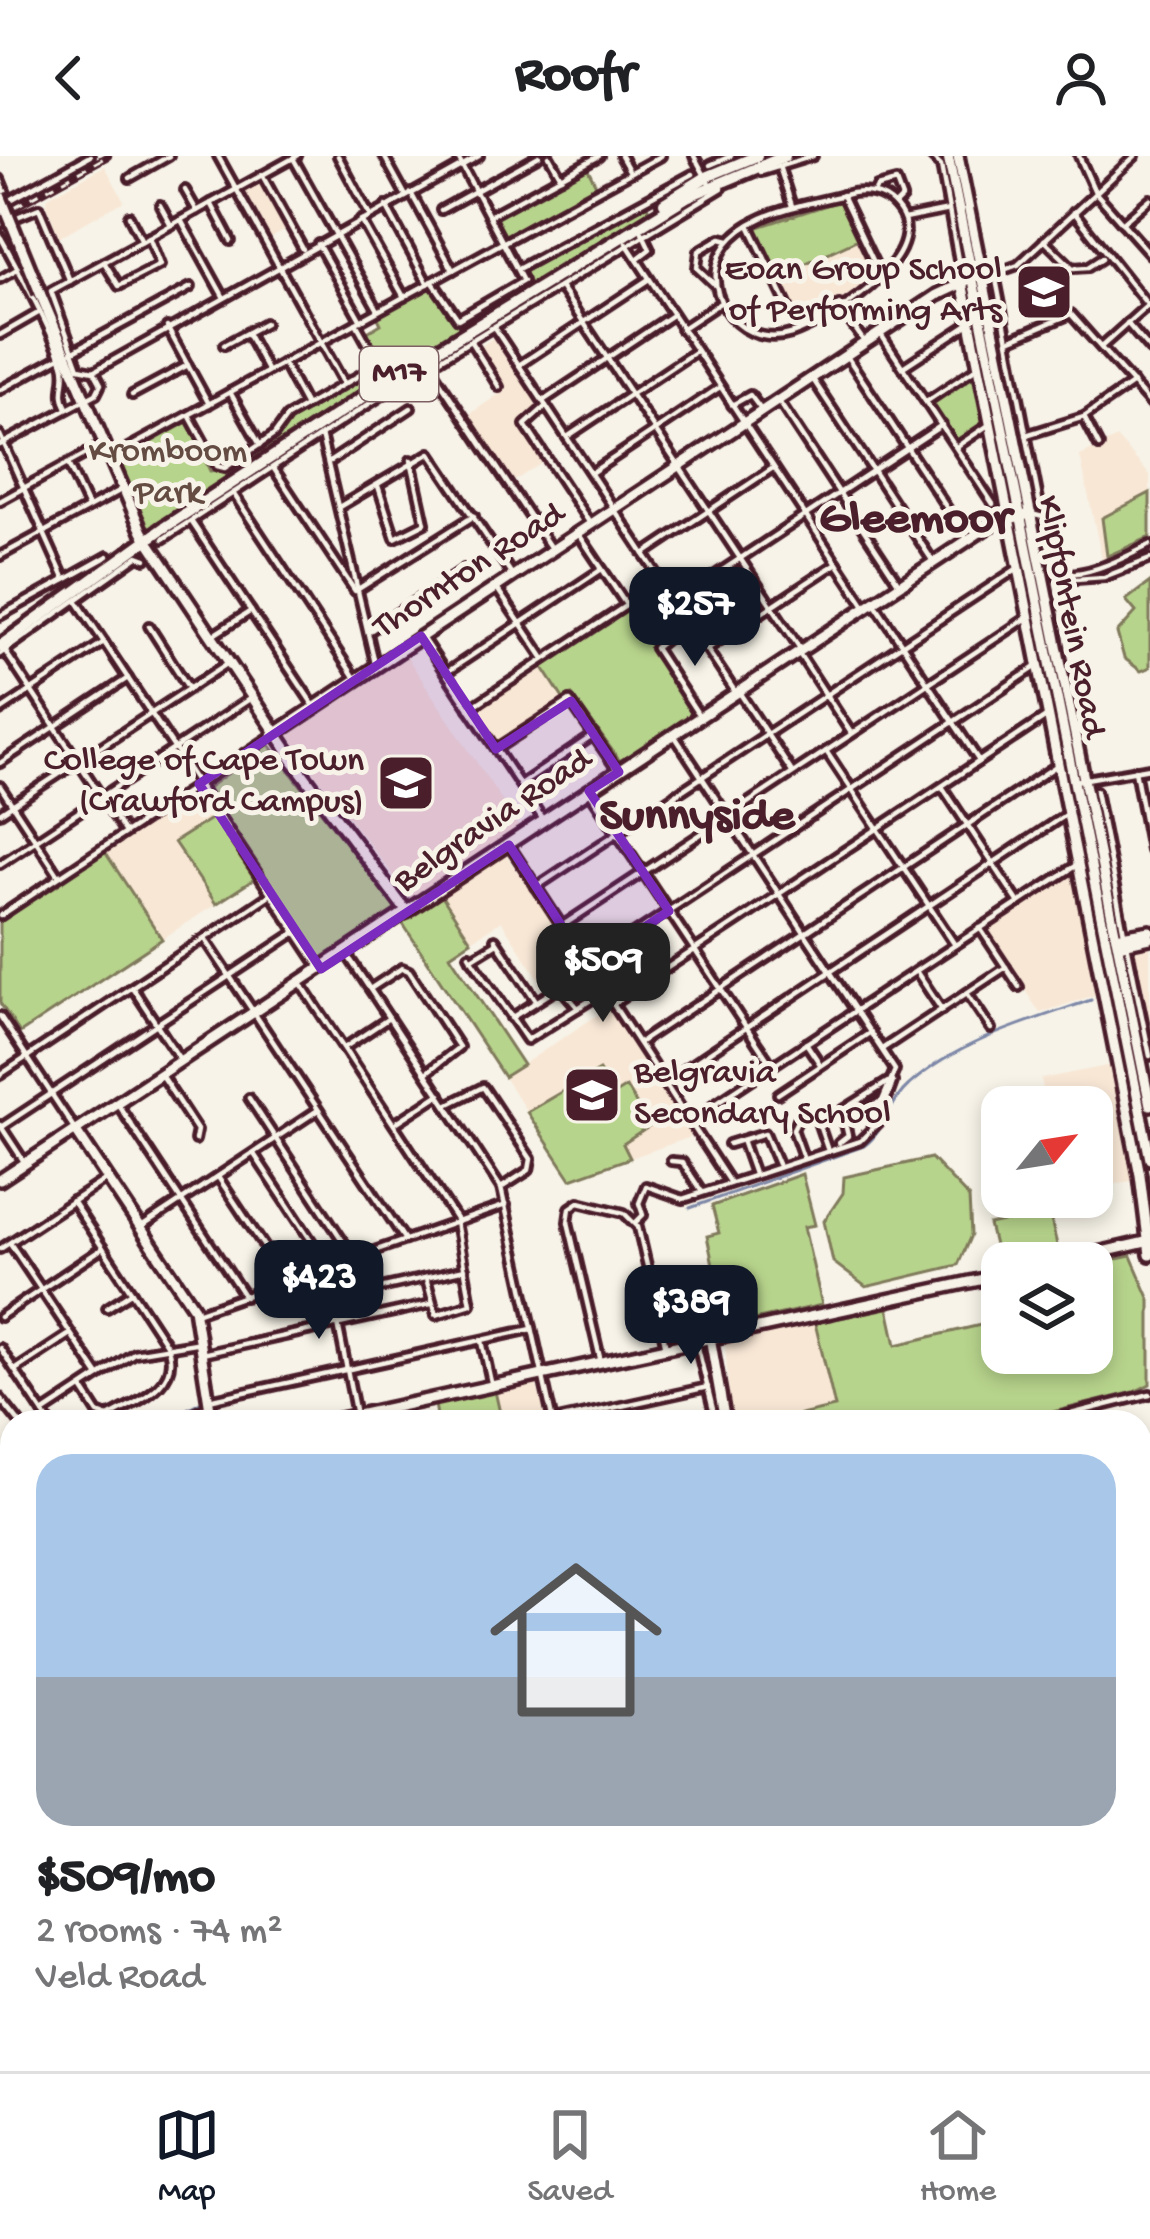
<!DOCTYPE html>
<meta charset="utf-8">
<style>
body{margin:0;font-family:"Gochi Hand",sans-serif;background:#f2f2f2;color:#202124;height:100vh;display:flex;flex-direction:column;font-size:45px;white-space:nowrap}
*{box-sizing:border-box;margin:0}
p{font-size:39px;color:#757577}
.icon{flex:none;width:66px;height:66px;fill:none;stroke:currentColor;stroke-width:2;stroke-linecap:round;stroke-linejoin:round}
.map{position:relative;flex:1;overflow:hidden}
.panel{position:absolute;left:0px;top:1254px;width:1152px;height:663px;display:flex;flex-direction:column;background:#fff;border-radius:36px 36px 0 0;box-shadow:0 6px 18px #0003}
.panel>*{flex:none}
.needle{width:78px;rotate:60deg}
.fabs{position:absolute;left:981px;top:930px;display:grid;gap:24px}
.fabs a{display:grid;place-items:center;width:132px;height:132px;border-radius:24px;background:#fff;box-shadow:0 6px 18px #0003;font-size:60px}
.price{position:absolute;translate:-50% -102px;padding:0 27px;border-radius:24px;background:#111827;color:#fff;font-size:39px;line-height:78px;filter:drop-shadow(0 3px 6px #0008)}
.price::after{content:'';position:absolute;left:50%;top:72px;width:36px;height:27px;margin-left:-18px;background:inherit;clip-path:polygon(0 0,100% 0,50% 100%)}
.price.current{background:#222;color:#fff}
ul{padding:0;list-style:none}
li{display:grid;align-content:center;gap:24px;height:636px;padding:0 36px}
li span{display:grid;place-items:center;height:372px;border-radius:36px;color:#555}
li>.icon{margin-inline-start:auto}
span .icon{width:216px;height:216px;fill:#fffc;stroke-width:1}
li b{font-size:51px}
header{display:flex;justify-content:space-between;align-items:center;height:156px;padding:0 36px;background:#fff;font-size:54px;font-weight:700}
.tabs{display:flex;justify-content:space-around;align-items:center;height:168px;border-top:3px solid #e0e0e0;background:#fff;font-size:33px;color:#757577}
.tabs a{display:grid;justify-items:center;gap:6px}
.tabs .current{color:#111827}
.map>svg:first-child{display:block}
</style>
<header><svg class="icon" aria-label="back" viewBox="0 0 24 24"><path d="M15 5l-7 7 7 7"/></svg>Roofr<svg class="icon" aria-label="person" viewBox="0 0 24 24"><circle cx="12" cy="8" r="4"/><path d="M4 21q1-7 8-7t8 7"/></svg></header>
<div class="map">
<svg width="1150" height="1915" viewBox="0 0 1150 1915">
<rect width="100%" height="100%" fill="#f7f3e8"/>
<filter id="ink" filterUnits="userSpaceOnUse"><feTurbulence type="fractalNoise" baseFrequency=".00833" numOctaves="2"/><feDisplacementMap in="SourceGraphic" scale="24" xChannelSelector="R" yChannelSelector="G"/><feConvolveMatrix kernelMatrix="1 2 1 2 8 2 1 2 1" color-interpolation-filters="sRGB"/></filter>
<g filter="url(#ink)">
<g fill="#f8e7d5">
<polygon points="105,10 124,45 59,81 46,48 48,41"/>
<polygon points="262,23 289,72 268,84 240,35"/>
<polygon points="840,44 878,122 801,172 752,72"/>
<polygon points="494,181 539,248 520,267 545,305 511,327 467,260 505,234 478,192"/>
<polygon points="1117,282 1150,319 1150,389 1103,408 1080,300"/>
<polygon points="405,498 522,675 414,746 286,580"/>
<polygon points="542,510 564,544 496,586 477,553"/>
<polygon points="195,636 256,722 162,783 105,696"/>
<polygon points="505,698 579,802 542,827 501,765 431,811 401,765"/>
<polygon points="1071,716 1098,838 1040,857 986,775"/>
<polygon points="1150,782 1150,893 1126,787"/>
<polygon points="611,850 696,979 571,1023 504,921"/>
<polygon points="1112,909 1135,1024 1092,1033 1092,951 1047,951 1041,923"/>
<polygon points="815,1167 835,1251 771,1266 731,1266 725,1187"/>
<polygon points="536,1227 546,1263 502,1266 496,1235"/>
</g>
<g fill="#b7d48c" stroke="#807a5c" stroke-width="3">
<polygon points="586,9 597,31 503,81 493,60"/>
<polygon points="839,45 858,83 778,120 755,72"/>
<polygon points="645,46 649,54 606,88 156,372 143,369 117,301 187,264 210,315 225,314 276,280 289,262 376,212 378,203 364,178 381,168 376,158 431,128 448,159 458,165 523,128 526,111"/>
<polygon points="974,217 988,267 956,289 930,247"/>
<polygon points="1150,337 1150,381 1107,400 1102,362"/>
<polygon points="1150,426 1150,511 1141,515 1124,502 1117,477 1136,456 1126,444"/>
<polygon points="634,449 656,482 651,493 694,558 622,608 572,539 564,544 542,510"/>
<polygon points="269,588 397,754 323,806 206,633"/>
<polygon points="215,660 256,722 216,748 174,686"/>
<polygon points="105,696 162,783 20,877 0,847 0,766"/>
<polygon points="441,739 471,785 450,799 523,909 504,921 401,765"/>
<polygon points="599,914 615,938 626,931 650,970 623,988 630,1002 571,1023 527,956"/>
<polygon points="931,1002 969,1042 971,1079 958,1109 866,1131 833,1106 824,1065 843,1037 844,1021"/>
<polygon points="802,1018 815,1069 804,1071 822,1149 726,1170 707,1080 719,1077 712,1050"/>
<polygon points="1049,1056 1058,1093 998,1106 989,1069"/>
<polygon points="1131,1100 1150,1144 1150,1228 1134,1236 1012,1266 771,1266 835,1251 815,1167 888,1152 896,1189 1002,1164 1002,1197 1092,1197 1092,1108"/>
<polygon points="495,1235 502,1266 438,1266 435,1248"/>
<polygon points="514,1905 606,1905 612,1915 520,1915"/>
</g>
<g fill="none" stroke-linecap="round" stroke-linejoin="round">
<g stroke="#7d87a7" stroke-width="3">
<path d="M690,1052l174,-62c22,-16 25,-44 45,-61 49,-44 121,-64 182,-85"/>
<polyline points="162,1266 202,1245"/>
<polyline points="2,1345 12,1340"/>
</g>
<g stroke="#4a1f2b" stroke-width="14">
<g id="street">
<polyline points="218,0 343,226"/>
<polyline points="338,0 369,58"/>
<polyline points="384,0 406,40"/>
<polyline points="549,0 561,21"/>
<polyline points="621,0 630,16"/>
<polyline points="694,0 710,29"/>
<polyline points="931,0 941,10 962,126"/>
<polyline points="1079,0 1095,36 1150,98"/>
<polyline points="293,2 378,154"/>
<polyline points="710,9 731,0"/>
<polyline points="779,10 792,50"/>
<polyline points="761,16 813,0"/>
<polyline points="262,19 303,93"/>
<polyline points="130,22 169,0"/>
<polyline points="0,23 9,45"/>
<polyline points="185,34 197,55"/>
<polyline points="411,37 453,114"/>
<path d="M852,37c19,-3 37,2 48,19 31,47 -72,110 -109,122 -57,18 -101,-55 -58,-97 28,-28 82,-34 119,-44z"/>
<polyline points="874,37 877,31 896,26 902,42 895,49"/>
<polyline points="842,39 881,121"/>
<polyline points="5,47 90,0"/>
<polyline points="211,47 231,85"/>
<polyline points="160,49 171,69"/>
<polyline points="386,50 428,128"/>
<polyline points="441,54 539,0"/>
<polyline points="1074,56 1150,152"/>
<polyline points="129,60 142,85"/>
<polyline points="489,60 599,0"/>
<polyline points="904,63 949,54"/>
<polyline points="181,64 223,140"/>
<polyline points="361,64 404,141"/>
<polyline points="1122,67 1150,43"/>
<polyline points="0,68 39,52 70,125"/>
<polyline points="749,69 798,172"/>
<path d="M0,80c23,42 46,83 63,127 6,17 -6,28 4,45"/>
<polyline points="1044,84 1073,112 1088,111 1102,102"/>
<polyline points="626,87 864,448"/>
<polyline points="318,88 361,165"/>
<polyline points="637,103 650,93 642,76"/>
<polyline points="104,106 119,130 160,109 149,81"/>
<polyline points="518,113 693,18"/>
<polyline points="995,118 1039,344"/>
<polyline points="984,121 1018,109 1135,0"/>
<polyline points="0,123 19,112"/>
<polyline points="432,125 458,163 523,125 457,0"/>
<polyline points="715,129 697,112 699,95 721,82 729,84"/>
<polyline points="560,131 799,491"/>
<polyline points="839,149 863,184"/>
<polyline points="1127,167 1150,194"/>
<polyline points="167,171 209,248"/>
<polyline points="495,173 736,537"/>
<polyline points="681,173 720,147"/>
<polyline points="247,177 267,214"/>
<polyline points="880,177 993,348"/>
<polyline points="0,179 40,156"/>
<polyline points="1009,184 1071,158 1150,247"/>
<polyline points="471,186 499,231"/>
<polyline points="224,189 265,167"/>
<polyline points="1101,191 1150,147"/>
<polyline points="72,196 191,131"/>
<polyline points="846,199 968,384"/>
<polyline points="283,207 306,250"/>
<polyline points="429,209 552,394"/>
<polyline points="519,209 649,123"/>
<polyline points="903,211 967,169"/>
<polyline points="94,215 479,0"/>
<polyline points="94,215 79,212 51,135 297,0"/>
<polyline points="812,222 934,407"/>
<polyline points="0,234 58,202"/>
<polyline points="230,236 260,289"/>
<polyline points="132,239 188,209"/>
<polyline points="778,244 900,429"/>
<polyline points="543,245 672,159"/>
<polyline points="926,246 975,213"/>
<polyline points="732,249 750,239 762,255"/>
<polyline points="546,250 525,269 591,369"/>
<polyline points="189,259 217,310 225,312 274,279 287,261 374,211 376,203 356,167"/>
<polyline points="1084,261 1099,290"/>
<polyline points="0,279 65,424"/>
<polyline points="321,279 375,507"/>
<polyline points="1026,279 1084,261 1133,227"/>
<polyline points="567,281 696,195"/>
<polyline points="0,289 96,238 101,228 94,215"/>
<polyline points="956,291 987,270"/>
<polyline points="110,302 661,0"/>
<polyline points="331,305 411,252"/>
<polyline points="68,308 88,351"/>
<polyline points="274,313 355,435 474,360"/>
<polyline points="591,317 720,231"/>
<polyline points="378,330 395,382 425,367 411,304"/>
<polyline points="233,337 355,522"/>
<polyline points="0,345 104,288"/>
<polyline points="339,351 430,297 511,417"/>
<polyline points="1031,358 1043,361 1054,416 1061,424 1104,421 1150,403"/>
<polyline points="191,365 314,550"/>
<polyline points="578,377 625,447"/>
<polyline points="163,383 404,225 722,32"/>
<polyline points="644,398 773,312"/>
<polyline points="0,400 121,334"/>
<path d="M1056,416c27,8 69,-15 94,-27"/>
<polyline points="496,431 543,501"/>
<polyline points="676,445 942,269"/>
<polyline points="874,446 979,605"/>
<polyline points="78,447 320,812"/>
<polyline points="0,460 108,400"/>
<polyline points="688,465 655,492 700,561"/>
<polyline points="149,470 188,531"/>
<polyline points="368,476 464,413"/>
<polyline points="215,478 251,455"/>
<polyline points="421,480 544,665"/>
<polyline points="707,493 837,407"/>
<polyline points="5,495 124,675"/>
<polyline points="798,496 851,577"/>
<polyline points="0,498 138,400 146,403"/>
<polyline points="447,516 602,413"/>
<polyline points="739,536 792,616"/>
<polyline points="469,553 662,426"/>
<polyline points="0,555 104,486"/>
<polyline points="674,579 895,914 882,945 845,965"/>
<polyline points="496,593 570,545 618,615"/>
<polyline points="826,595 955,789"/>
<polyline points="0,607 128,522"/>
<polyline points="1135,614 1150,694"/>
<polyline points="1075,625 1150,612"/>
<polyline points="520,629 594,579"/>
<polyline points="0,630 59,720"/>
<polyline points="943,632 1019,747"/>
<polyline points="589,635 772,910"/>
<polyline points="1096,635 1124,777"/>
<polyline points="0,657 228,507"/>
<polyline points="509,689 730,1027"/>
<polyline points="0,708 251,542"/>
<polyline points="536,731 1015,414"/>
<polyline points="0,760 273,579"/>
<polyline points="562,770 1030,460"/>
<polyline points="980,772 1019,831"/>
<polyline points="205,783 405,1084"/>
<polyline points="495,783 535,843"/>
<polyline points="1127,788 1150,900"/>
<polyline points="346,797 501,1032 553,1266"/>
<polyline points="469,799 527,884 605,835"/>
<polyline points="471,803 497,787"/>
<polyline points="587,809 1039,509"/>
<polyline points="916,815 942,854"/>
<polyline points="300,826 458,1066"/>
<polyline points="132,831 181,905"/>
<polyline points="370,833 402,812 409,815 459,891 426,917"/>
<polyline points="967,837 991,873"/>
<polyline points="613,848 1049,559"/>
<polyline points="0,860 76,975"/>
<polyline points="511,862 560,831 578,852"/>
<polyline points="639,887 1059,608"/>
<polyline points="806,887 820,908"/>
<polyline points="344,892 389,862"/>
<polyline points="882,893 1006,811"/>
<polyline points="0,919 271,738"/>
<polyline points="161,919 197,974 195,984"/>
<polyline points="665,926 1068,657"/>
<polyline points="778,938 871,876"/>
<polyline points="249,942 354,1102"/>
<polyline points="447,949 483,931 531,1003 529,1014 501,1032"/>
<polyline points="119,950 245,1141"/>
<polyline points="690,964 1078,708"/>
<polyline points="394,968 440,938"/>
<polyline points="0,969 23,1004"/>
<polyline points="1,971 296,776"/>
<polyline points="742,984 754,1018"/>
<polyline points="839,987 848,980 842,955 888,926"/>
<polyline points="729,988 765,977 778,1008"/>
<polyline points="254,998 326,1107 356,1259"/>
<polyline points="803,1001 793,973 798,963 816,960 827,992"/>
<polyline points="671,1005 682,1006 702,1036"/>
<polyline points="218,1021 287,1125"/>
<path d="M72,1045l94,143c18,39 -26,56 -58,73l-10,-4 -16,-25"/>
<polyline points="635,1067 643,1059 639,1047 646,1030 683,1043 860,985 878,967 893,926"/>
<polyline points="143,1070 318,954"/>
<polyline points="10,1087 99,1220"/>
<polyline points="0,1093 108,1022"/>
<polyline points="426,1122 436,1159 471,1148 456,1066"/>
<polyline points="331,1143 465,1113"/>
<polyline points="107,1152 132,1136"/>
<polyline points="196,1157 506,1049"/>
<polyline points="0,1161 103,1092"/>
<polyline points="482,1185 491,1226"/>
<polyline points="0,1192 49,1266"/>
<polyline points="698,1192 716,1266"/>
<polyline points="202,1198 431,1148"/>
<polyline points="601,1206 568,1066 570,1052 579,1046 624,1057 638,1071 666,1191"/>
<polyline points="15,1214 70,1178"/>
<polyline points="0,1242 19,1266"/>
<polyline points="209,1244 532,1173"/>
<polyline points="43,1257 134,1197 201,1186"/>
<polyline points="553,1265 708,1231"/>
<polyline points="173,1266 206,1251"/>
<polyline points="1039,1266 1150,1238"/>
<polyline points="1140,1291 1150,1288"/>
<polyline points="1140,1341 1150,1339"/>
<polyline points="0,1343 12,1362"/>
<polyline points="1140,1391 1150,1388"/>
<polyline points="0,1407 12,1405"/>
<polyline points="1140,1441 1150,1439"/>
<polyline points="1140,1491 1150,1488"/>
<polyline points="0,1560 12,1558"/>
<polyline points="0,1665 12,1663"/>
<polyline points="0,1708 12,1706"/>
<polyline points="1140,1718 1150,1730"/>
<polyline points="0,1752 12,1751"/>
<polyline points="0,1796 12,1795"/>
<polyline points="1140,1797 1150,1793"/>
<polyline points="0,1808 1,1818"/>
<polyline points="1140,1864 1150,1858"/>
<polyline points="0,1876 8,1877 0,1906"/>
<polyline points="152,1905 154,1915"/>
<polyline points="392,1905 406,1915"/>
<polyline points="509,1905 515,1915"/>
<polyline points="924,1905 926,1915"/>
<polyline points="1108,1905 1109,1906"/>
<polyline points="39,1915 42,1905"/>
<polyline points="82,1915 85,1905"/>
<polyline points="171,1915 216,1915"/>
<polyline points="435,1915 458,1905"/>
<polyline points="661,1915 676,1905"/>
<polyline points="748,1915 764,1905"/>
<polyline points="838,1915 854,1905"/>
<polyline points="1041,1915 1061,1905"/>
</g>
</g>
<g stroke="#4a1f2b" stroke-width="18">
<g id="secondary">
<polyline points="948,0 1150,1003"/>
<polyline points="958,0 1150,949"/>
<polyline points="962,126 1140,1019 1150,1099"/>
<polyline points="40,137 142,376 295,605"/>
<polyline points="273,579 937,139 965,126"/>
<polyline points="291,602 407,756"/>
<polyline points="1116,781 1150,775"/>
<polyline points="1118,789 1150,782"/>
<polyline points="76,975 194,1152 212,1266"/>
<polyline points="0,1024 995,366 1031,358"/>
<polyline points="1054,1107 1150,1085"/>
<polyline points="710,1181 725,1266"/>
<polyline points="326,1266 1002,1119"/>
<polyline points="1140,1550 1150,1548"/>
<polyline points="0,1618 12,1616"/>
<polyline points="874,1905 876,1915"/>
<polyline points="317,1915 324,1905"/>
</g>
</g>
<g stroke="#4a1f2b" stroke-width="20">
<g id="primary">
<polyline points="664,47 706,21 757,0"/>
<polyline points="0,490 162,373 402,216 687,41 785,0"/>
<polyline points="0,1850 12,1850"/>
<polyline points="263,1905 284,1915"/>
</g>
</g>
<g stroke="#4a1f2b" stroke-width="22">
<polyline id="highway" points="1138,1915 1150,1909"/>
</g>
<use href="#street" stroke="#f7f3e8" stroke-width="4.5"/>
<use href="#secondary" stroke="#f7f3e8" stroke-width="9"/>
<use href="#primary" stroke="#f7f3e8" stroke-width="10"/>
<use href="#highway" stroke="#f7f3e8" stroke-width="14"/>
<g stroke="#4a1f2b" stroke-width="8">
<polyline id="rail" points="0,59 108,0"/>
</g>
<use href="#rail" stroke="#f7f3e8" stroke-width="3" stroke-dasharray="9" stroke-linecap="butt"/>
<g stroke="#4a1f2b" stroke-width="18" stroke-linecap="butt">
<polyline id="secondary-bridge" points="0,39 40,137"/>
</g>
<use href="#secondary-bridge" stroke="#f7f3e8" stroke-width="9"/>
</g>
</g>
<path fill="#7b2cbf" fill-opacity="0.2" stroke="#7b2cbf" stroke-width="9" stroke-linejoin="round" d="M421,480l75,113 75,-48 48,71 -30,19 80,120 -82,54 -78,-120 -188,124 -122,-185z"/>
<defs>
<g id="university-square" transform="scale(3)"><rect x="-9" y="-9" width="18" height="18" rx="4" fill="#4a1f2b" stroke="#f7f3e8"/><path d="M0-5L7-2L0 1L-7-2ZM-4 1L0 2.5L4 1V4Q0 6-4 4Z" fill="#fff"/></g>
<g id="school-square" transform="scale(3)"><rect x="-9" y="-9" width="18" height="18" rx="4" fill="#4a1f2b" stroke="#f7f3e8"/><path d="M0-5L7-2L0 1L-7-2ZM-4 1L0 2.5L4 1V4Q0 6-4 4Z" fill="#fff"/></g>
</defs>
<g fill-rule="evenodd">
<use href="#university-square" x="1044" y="136"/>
<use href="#university-square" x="406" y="627"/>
<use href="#school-square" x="592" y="939"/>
</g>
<g text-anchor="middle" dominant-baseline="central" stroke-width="10" stroke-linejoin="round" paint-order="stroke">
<rect fill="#f7f3e8" stroke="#7e5f64" stroke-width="3" x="360" y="191" width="78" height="54" rx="9"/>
<g font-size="33" font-weight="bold" fill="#4a1f2b">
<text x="399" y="218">M17</text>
</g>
<g font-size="36" fill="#4a1f2b" stroke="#f7f3e8" text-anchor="end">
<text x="1002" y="115">Eoan Group School<tspan x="1002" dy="41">of Performing Arts</tspan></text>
<text x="364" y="606">College of Cape Town<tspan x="364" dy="41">(Crawford Campus)</tspan></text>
<text x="634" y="918" text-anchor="start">Belgravia<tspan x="634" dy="41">Secondary School</tspan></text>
</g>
<g font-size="36" fill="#654c43" stroke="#f7f3e8">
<text x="168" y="297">Kromboom<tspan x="168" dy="41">Park</tspan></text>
</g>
<g font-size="36" fill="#4a1f2b" stroke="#f7f3e8">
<text transform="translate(470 416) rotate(-33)">Thornton Road</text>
<text transform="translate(1069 461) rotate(79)">Klipfontein Road</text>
<text transform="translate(494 666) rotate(-34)">Belgravia Road</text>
</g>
<g font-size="48" font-weight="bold" fill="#4a1f2b" stroke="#f7f3e8">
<text x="915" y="365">Gleemoor</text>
<text x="697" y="662">Sunnyside</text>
</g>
</g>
</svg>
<div class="fabs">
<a><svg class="needle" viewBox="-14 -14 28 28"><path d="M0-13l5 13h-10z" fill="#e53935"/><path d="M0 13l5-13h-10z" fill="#757577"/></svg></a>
<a><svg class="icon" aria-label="layers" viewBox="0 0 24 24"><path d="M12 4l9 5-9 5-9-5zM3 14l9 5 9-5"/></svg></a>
</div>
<b class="price" style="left:695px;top:513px">$257</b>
<b class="price current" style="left:603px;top:869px">$509</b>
<b class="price" style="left:319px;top:1186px">$423</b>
<b class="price" style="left:691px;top:1211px">$389</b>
<section class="panel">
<ul>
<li><span style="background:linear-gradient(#a9c7e8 60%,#9aa5b1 0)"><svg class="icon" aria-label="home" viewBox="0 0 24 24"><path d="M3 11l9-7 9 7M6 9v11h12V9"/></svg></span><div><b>$509/mo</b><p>2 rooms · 74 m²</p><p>Veld Road</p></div></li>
</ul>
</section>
</div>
<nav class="tabs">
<a class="current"><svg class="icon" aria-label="map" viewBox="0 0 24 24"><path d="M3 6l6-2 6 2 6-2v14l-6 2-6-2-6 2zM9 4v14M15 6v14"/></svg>Map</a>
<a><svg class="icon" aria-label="saved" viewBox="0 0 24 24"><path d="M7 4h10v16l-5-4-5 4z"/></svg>Saved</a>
<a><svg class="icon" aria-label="home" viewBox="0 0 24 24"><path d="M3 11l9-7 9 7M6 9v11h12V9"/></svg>Home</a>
</nav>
